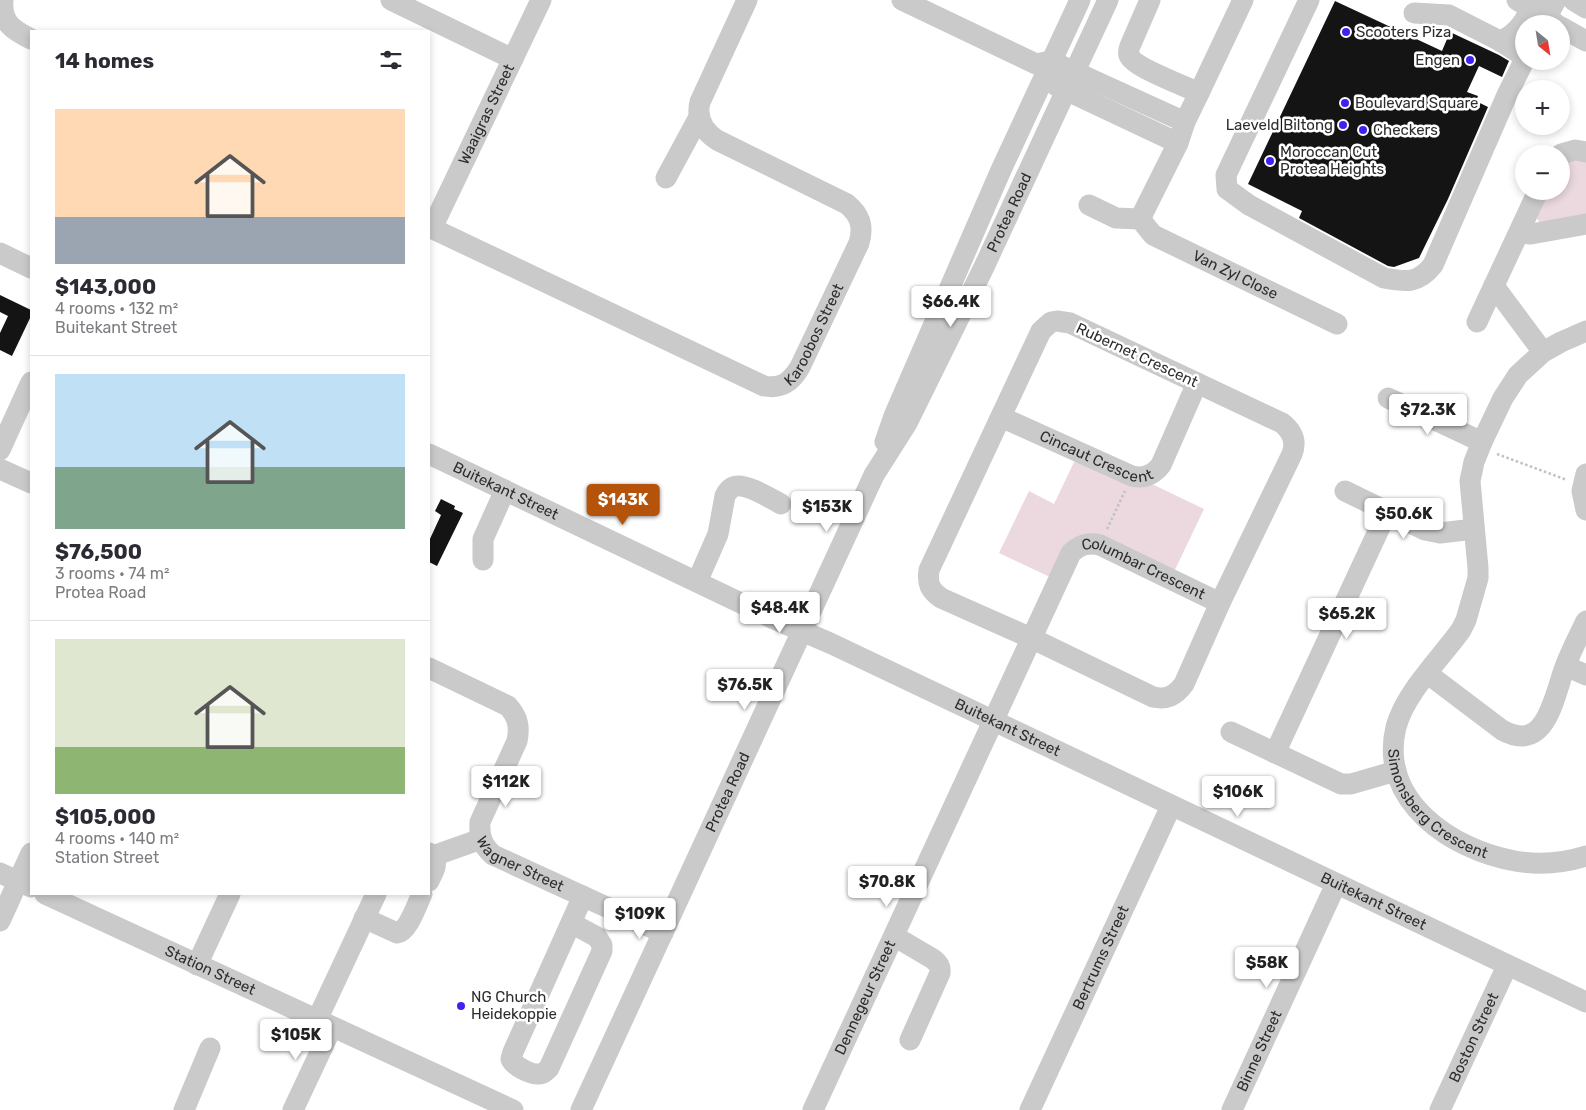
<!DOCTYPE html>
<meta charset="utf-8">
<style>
body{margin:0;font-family:Rubik,sans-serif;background:#f2f2f3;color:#2b2b33;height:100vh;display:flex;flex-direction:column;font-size:19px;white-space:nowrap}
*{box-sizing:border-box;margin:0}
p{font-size:16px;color:#7c7c81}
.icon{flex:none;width:28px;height:28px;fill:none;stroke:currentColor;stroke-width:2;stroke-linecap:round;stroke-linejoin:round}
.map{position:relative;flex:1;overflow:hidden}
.drawer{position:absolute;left:30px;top:30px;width:400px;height:865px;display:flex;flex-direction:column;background:#fff;border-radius:0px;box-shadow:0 2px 8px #0003}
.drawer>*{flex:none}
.needle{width:32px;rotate:150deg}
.tools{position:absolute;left:1515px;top:15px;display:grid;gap:10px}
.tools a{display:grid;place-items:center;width:55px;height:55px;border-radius:50%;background:#fff;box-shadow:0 2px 8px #0003;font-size:25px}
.price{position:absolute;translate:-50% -42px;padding:0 11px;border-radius:5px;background:#fff;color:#222;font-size:16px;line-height:32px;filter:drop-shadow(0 1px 2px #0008)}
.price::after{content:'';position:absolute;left:50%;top:30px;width:15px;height:11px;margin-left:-8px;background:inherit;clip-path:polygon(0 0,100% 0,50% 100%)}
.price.active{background:#b45309;color:#fff}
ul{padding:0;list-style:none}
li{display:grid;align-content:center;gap:10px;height:265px;padding:0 25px}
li+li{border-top:1px solid #e1e1e2}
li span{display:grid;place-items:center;height:155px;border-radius:0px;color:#555}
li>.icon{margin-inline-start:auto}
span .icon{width:90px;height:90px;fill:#fffc;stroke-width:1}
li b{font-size:21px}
h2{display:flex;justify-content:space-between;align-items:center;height:60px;padding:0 25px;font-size:21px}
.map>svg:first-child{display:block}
</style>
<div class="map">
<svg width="1586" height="1110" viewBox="0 0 1586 1110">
<rect width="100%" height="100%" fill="#fff"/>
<g fill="#ebd9df">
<polygon points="1586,159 1586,218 1540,223 1536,217 1545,191 1561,191 1561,162"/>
<polygon points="1076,458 1150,483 1204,509 1173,574 1101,540 1052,578 999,553 1029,491 1054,504"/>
</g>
<g fill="#141414">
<polygon points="1335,1 1442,51 1450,32 1499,55 1509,61 1502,77 1479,66 1467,92 1478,96 1476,101 1488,107 1448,199 1419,258 1394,267 1388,266 1299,218 1302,211 1248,184"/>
<polygon points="0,295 31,310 31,316 12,356 0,350 0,333 8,316 0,312"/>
<polygon points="441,499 455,506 454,509 463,513 437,566 429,562 429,541 441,515 435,511"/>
</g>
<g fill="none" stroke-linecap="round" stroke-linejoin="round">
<g stroke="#c1c1c1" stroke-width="2.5" stroke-dasharray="2.5 2.5" stroke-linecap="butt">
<polyline points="1497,454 1567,480"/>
<polyline points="1107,529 1125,491"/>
</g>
<g stroke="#cacaca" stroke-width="21">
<path d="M3,0c-2,23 10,30 28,39"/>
<polyline points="391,0 513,59"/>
<polyline points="902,0 1036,64 1051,61 1185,122"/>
<path d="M1309,0l-83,175 1,14 22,16 135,73c22,4 34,6 49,-13l74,-170 17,-34"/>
<polyline points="1517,0 1556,24"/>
<polyline points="1573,0 1586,8"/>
<polyline points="1414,13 1449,15 1500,41 1524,56"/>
<polyline points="1543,24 1556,0"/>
<polyline points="1561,27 1586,41"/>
<path d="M1500,41c19,-7 27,-24 35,-41"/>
<polyline points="1055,85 1178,143"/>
<polyline points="1199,93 1243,0"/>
<polyline points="1561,154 1575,150 1586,152"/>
<polyline points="666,178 699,117"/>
<path id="s1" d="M1089,205l27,13 24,1 13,16 184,89"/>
<path d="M1140,219l38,-76 7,-21 14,-29c-14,-7 -63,-25 -69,-36 -3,-4 -1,-7 0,-11l20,-46"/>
<path id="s2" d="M429,227l335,159c18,3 27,-4 36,-19l59,-124c5,-17 1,-28 -12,-39l-130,-64c-14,-9 -21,-22 -17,-38l47,-102"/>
<path id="s3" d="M432,228l109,-228"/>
<polyline points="1519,233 1531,234 1586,224"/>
<polyline points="0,253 31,268"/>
<polyline points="1494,286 1543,352"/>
<path d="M1057,321l13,2 212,100c10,8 15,18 10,31l-72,149 -36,81c-9,12 -17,16 -31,13l-122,-59 -90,-40c-11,-8 -14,-14 -12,-28l112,-239 10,-9z"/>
<polyline points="1477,322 1538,191"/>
<path id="s4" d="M1586,331l-25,11 -18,10 -25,23 -15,23 -21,44 -8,20 -4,19 8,87v10l-12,42 -5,10c-21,29 -56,63 -65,97 -18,74 56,123 119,134 23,4 49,2 71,-5"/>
<polyline points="1388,398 1482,442"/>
<path id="s5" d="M1001,417l131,59c12,3 21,-1 29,-11l36,-82"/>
<polyline points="885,442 894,416 1001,170 1080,0"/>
<polyline points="0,450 31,382"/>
<path id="s6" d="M429,454l343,164 60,26 754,358"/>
<polyline points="0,469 31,483"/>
<polyline points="1586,474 1582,491 1586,510"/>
<polyline points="1345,491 1425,530 1440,533 1474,529"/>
<polyline points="483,560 483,539 505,490"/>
<path d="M697,582l21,-48 7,-38c2,-4 4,-7 8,-9 11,-5 37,11 48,17"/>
<polyline points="1566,666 1586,675"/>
<path id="s7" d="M429,668l79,38c10,11 12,21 9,35l-37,81c-1,14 2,23 13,33l170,78"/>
<path d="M1428,674l74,56c45,25 52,-35 63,-63 6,-16 14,-31 21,-46"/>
<polyline points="1231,732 1341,784 1351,784 1396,771"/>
<polyline points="1275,753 1387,512"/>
<polyline points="429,853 433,856 481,839"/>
<polyline points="0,873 31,887"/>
<path d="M429,881c4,-9 10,-17 4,-25"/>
<path id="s8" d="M45,894l468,216"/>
<path d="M364,918l33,15c11,-1 20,-29 25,-39"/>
<polyline points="0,921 31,853"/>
<path d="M571,923l26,14 5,8v6l-53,117c-3,3 -6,6 -10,6 -8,1 -25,-8 -28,-15l2,-7 70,-156"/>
<path d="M894,936l39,23c5,4 8,7 7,14l-30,67"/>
<polyline points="197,965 230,894"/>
<polyline points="317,1020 376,894"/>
<polyline points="184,1110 210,1048"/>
<polyline points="293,1110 332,1027"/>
<path id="s9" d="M581,1110l293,-635 33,-52 77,-156 124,-267"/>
<path id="s10" d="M813,1110l258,-557c9,-8 17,-11 29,-8l120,58"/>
<path id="s11" d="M1030,1110l141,-304"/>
<path id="s12" d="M1232,1110l104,-226"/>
<path id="s13" d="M1440,1110l67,-144"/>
</g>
</g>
<g fill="#3e22f0" stroke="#fff" stroke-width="2">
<circle cx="1346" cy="32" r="5"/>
<circle cx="1470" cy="60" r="5"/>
<circle cx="1345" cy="103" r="5"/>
<circle cx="1343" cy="125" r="5"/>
<circle cx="1363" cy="130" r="5"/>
<circle cx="1270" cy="161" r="5"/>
<circle cx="461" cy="1006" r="5"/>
</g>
<g text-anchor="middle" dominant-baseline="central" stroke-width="5" stroke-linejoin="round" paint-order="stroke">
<g font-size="15" fill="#2d2d2d" stroke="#fff" text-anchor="start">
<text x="1356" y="32">Scooters Piza</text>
<text x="1460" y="60" text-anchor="end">Engen</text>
<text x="1355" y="103">Boulevard Square</text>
<text x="1333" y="125" text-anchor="end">Laeveld Biltong</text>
<text x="1373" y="130">Checkers</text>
<text x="1280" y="152">Moroccan Cut<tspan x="1280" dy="17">Protea Heights</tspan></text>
<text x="471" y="997">NG Church<tspan x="471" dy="17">Heidekoppie</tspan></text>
</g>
<g font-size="15" fill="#2d2d2d" stroke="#fff">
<text stroke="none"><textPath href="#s3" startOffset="126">Waaigras Street</textPath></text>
<text stroke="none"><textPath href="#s9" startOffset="995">Protea Road</textPath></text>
<text stroke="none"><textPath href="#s1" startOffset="166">Van Zyl Close</textPath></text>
<text stroke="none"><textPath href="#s2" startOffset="450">Karoobos Street</textPath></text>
<text transform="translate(1137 355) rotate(25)">Rubernet Crescent</text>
<text stroke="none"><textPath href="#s5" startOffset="104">Cincaut Crescent</textPath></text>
<text stroke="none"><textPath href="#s6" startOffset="85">Buitekant Street</textPath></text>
<text stroke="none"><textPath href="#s10" startOffset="694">Columbar Crescent</textPath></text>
<text stroke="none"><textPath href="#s6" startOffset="640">Buitekant Street</textPath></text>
<text stroke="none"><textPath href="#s9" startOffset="350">Protea Road</textPath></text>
<text stroke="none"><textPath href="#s4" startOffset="566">Simonsberg Crescent</textPath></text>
<text stroke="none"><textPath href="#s7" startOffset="279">Wagner Street</textPath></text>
<text stroke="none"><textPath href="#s6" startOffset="1045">Buitekant Street</textPath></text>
<text stroke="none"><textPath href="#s11" startOffset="168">Bertrums Street</textPath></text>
<text stroke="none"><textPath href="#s8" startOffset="182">Station Street</textPath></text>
<text stroke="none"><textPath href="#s10" startOffset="124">Dennegeur Street</textPath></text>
<text stroke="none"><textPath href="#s13" startOffset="80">Boston Street</textPath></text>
<text stroke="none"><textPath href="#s12" startOffset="65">Binne Street</textPath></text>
</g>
</g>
</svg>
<div class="tools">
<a><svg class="needle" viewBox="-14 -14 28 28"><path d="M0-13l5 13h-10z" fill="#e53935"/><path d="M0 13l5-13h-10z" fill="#7c7c81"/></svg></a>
<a>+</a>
<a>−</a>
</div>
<b class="price" style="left:951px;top:328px">$66.4K</b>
<b class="price" style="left:1428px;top:436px">$72.3K</b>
<b class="price active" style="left:623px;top:526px">$143K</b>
<b class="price" style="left:827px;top:533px">$153K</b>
<b class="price" style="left:1404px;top:540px">$50.6K</b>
<b class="price" style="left:780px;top:634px">$48.4K</b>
<b class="price" style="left:1347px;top:640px">$65.2K</b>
<b class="price" style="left:745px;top:711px">$76.5K</b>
<b class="price" style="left:506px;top:808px">$112K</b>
<b class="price" style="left:1238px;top:818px">$106K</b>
<b class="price" style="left:887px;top:908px">$70.8K</b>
<b class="price" style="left:640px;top:940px">$109K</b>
<b class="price" style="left:1267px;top:989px">$58K</b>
<b class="price" style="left:296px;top:1061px">$105K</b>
<section class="drawer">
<h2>14 homes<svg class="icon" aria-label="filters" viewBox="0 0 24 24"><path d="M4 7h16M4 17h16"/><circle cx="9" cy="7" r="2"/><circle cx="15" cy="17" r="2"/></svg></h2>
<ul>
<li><span style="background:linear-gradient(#ffd9b3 70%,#9aa5b1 0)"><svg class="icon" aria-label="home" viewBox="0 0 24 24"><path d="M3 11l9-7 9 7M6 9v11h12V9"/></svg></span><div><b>$143,000</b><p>4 rooms · 132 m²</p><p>Buitekant Street</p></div></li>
<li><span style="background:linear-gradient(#bfe0f5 60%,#7fa58c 0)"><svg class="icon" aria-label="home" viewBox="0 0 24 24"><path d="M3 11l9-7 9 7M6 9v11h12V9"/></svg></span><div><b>$76,500</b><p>3 rooms · 74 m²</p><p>Protea Road</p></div></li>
<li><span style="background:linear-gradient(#dfe7d0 70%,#8fb573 0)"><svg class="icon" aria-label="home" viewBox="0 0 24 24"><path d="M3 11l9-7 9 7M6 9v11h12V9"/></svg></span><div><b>$105,000</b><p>4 rooms · 140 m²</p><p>Station Street</p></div></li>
</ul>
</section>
</div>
